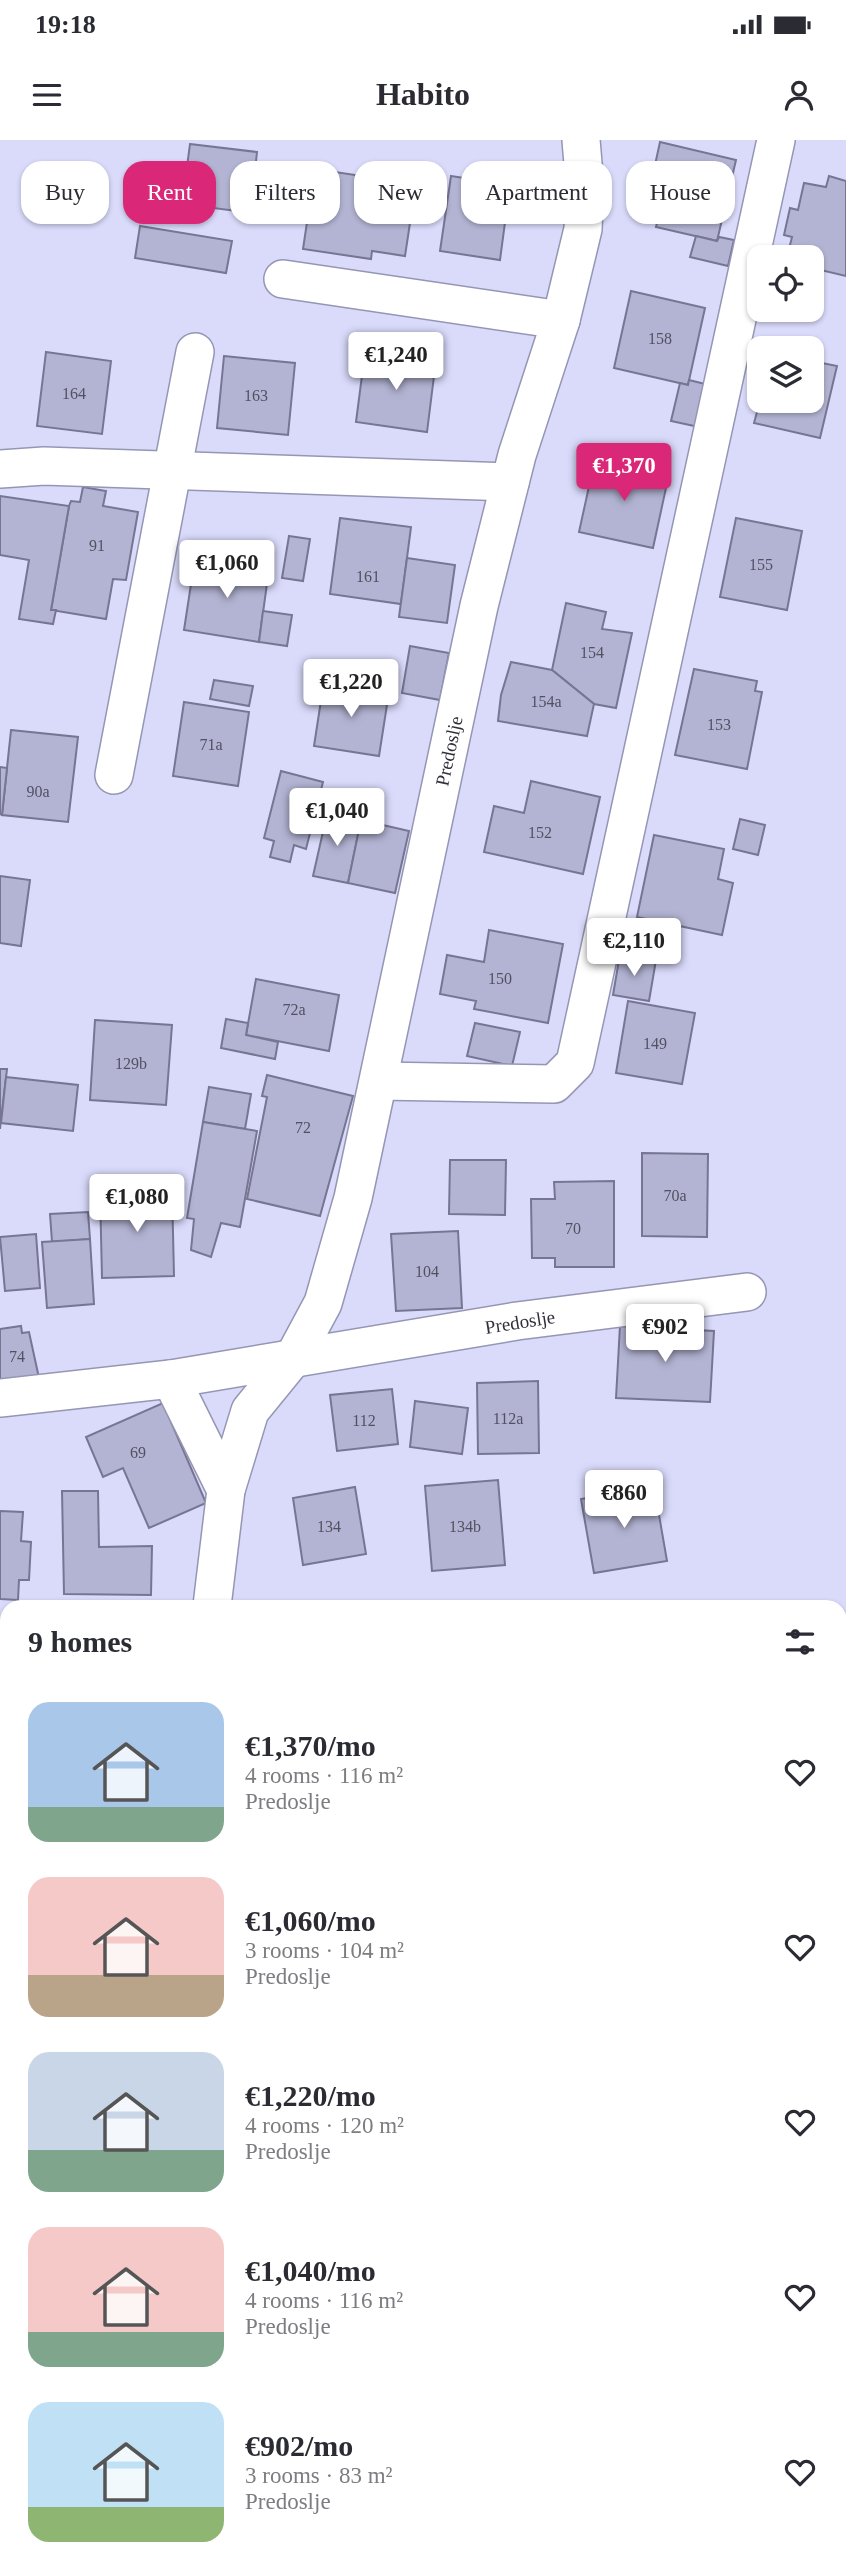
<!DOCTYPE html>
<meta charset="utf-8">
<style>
body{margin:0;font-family:Georgia,serif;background:#f7f7f7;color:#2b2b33;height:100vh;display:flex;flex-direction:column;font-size:26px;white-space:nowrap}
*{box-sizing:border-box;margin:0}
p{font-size:23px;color:#7c7c81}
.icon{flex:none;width:38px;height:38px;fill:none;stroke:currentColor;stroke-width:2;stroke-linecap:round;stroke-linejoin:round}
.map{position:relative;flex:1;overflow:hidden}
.details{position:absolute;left:0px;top:1460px;width:847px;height:975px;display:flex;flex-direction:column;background:#fff;border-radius:21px 21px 0 0;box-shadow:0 2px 5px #0004}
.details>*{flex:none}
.hud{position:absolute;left:21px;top:21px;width:805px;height:63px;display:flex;gap:14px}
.tools{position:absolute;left:747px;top:105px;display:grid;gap:14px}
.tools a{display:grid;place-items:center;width:77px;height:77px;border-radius:14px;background:#fff;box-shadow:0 2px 5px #0004;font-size:35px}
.price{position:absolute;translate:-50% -60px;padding:0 16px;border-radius:7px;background:#fff;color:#222;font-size:23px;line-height:46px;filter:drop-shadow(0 2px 4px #0008)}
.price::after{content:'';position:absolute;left:50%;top:42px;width:21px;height:16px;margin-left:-10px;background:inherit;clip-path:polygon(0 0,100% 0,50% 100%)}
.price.selected{background:#db2777;color:#fff}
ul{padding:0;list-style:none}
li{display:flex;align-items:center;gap:21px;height:175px;padding:0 28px}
li span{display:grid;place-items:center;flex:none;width:196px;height:140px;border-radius:21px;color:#555}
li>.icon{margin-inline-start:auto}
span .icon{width:84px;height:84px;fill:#fffc;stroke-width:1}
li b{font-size:30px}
h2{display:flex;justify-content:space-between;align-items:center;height:84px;padding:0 28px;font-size:30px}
.pill{padding:0 24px;border-radius:21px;background:#fff;box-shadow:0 2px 5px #0004;font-size:24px;line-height:63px}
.pill.selected{background:#db2777;color:#fff}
.status{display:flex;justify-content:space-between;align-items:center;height:49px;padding:0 35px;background:#fff;direction:ltr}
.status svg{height:19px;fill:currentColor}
header{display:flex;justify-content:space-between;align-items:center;height:91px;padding:0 28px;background:#fff;font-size:32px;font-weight:700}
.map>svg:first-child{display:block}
</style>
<div class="status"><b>19:18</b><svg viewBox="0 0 49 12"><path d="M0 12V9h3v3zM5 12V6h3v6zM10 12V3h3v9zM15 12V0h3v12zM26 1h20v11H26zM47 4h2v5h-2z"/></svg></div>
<header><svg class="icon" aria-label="menu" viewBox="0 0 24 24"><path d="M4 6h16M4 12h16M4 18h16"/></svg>Habito<svg class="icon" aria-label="person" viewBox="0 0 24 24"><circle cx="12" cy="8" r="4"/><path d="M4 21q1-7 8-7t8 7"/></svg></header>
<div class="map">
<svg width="846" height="2433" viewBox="0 0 846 2433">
<rect width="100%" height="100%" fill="#dadbfb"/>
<g fill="#aeadf7">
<polygon points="840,1491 846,1492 846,1585 840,1585"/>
<polygon points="840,2090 846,2090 846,2399 840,2398"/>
</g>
<g fill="#b3b4d3" stroke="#767693" stroke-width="2">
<polygon points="660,2 736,20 717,101 656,87 662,61 648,57"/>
<polygon points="190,4 257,12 255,31 274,33 268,75 182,64"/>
<polygon points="315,29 382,39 377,79 410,83 405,116 372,111 371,119 303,109"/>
<polygon points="451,36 510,45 500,120 440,111"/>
<polygon points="829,36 846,41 846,136 812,128 812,117 787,117 792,97 784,95 790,68 798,70 804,43 826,47"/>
<polygon points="140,86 232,101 226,133 135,118"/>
<polygon points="696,96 717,101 719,97 734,100 728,126 690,117"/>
<polygon points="631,151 705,168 688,245 614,228"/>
<polygon points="46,212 111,221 102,294 37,286"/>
<polygon points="365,212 436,220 427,292 356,282"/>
<polygon points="224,216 295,223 288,295 217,288"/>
<polygon points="812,221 837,226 820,298 754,283 760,261 812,261"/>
<polygon points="689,240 709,245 699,287 671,281 680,243 688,245"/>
<polygon points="595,319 669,334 653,408 579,392"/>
<polygon points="83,347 106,351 103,366 138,372 126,440 113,439 106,479 51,470 69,366 71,361 80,362"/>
<polygon points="0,356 69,366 51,470 56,470 53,484 19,479 29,420 0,415"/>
<polygon points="340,378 411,387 401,464 330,454"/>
<polygon points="736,378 802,391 787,470 720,457"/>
<polygon points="289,396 310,399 303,441 282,438"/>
<polygon points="195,418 269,429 259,502 184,490"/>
<polygon points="407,418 455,425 447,483 399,477"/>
<polygon points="566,463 606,472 602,489 632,493 616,568 594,564 552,530"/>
<polygon points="263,471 292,475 287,506 259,502"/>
<polygon points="410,506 449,513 440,560 402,553"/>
<polygon points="511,522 552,530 594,564 587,596 498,581 501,555"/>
<polygon points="694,529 757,541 755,551 762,552 747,629 675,615"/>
<polygon points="214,540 253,546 249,566 210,559"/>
<polygon points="324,541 389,552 379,616 314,606"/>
<polygon points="184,562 249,572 238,646 173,636"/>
<polygon points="11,590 78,597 68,682 2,675"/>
<polygon points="0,627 7,628 2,675 0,674"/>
<polygon points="281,631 323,642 306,709 294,705 290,722 270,717 274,701 264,698"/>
<polygon points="531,641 600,657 583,734 484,712 494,666 524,673"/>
<polygon points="327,674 361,680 348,743 313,736"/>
<polygon points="740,679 765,685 758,715 733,709"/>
<polygon points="361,680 409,691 395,753 348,743"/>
<polygon points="654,695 724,709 718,739 733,743 722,795 637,777"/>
<polygon points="0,736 30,740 21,806 0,803"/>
<polygon points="489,790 563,804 548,883 474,869 476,861 440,854 447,815 484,822"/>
<polygon points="620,814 656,820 649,861 613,855"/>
<polygon points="256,839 339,855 329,911 246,895"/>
<polygon points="628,861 695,873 682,944 616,933"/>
<polygon points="226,879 248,883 246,895 278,902 275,919 221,908"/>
<polygon points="95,880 172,885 166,965 90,960"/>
<polygon points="475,883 520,892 512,926 467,916"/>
<polygon points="0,929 7,929 0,989"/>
<polygon points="267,935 353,956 320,1076 247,1059 267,957 262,956"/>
<polygon points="6,937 78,945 73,991 1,983"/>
<polygon points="209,947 251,954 245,989 203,982"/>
<polygon points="203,982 257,991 240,1087 221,1083 211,1117 191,1110 194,1079 187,1078"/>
<polygon points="642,1013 708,1014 707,1097 642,1096"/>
<polygon points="450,1020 506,1020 505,1075 449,1074"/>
<polygon points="614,1041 614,1127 555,1127 555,1118 532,1118 531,1059 555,1059 554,1042"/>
<polygon points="172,1050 174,1136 102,1138 100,1052"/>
<polygon points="88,1072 90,1099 52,1102 50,1074"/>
<polygon points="458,1091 462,1168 396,1171 391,1094"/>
<polygon points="36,1094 40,1148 5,1151 0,1097"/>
<polygon points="90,1099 94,1164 47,1168 42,1102"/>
<polygon points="21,1186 22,1193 29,1192 39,1238 0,1244 0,1189"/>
<polygon points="620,1186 714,1191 710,1262 616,1258"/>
<polygon points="538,1241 539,1313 478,1314 477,1243"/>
<polygon points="392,1249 398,1304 337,1311 330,1255"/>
<polygon points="415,1261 468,1268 462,1314 410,1307"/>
<polygon points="163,1263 206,1363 149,1388 123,1328 103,1337 86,1297"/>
<polygon points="498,1340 505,1425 432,1431 425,1346"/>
<polygon points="654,1346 667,1421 594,1433 581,1359"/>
<polygon points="355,1347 366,1414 303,1425 293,1358"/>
<polygon points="62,1351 98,1351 99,1407 152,1406 151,1455 64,1454"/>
<polygon points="0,1371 23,1372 21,1401 31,1402 29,1440 19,1440 18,1460 0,1459"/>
<polygon points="0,1737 7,1738 7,1957 0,1957"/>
<polygon points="0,2157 7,2157 7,2263 0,2262"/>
<polygon points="0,2311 7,2312 7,2410 0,2410"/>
<polygon points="0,2410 7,2410 7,2427 59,2427 58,2433 0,2433"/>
<polygon points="73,2427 111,2427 111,2433 72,2433"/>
<polygon points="177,2427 214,2427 240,2433 176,2433"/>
<polygon points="351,2427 598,2427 598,2433 350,2433"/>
</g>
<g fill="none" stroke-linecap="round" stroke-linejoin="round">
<g stroke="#9596b4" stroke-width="40">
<g id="minor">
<polyline points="283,139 561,180"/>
<polyline points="0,329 44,326 510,342"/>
<polyline points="114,635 195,212"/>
<polyline points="379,941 554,944 575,923 776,0"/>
<polyline points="171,1239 226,1350"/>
<polyline points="0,1258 171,1239 517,1181 747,1152"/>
<polyline points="212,1466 226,1350 250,1271 294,1217 323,1163 353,1058 479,466 517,315 561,180 583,89 585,47 581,0"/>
<polyline points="0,2283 7,2283"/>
<polyline points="130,2433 130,2427"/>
</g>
</g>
<polyline stroke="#a7a7c2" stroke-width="4.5" stroke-dasharray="7 3.5" stroke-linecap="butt" points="840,2403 846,2404"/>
<use href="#minor" stroke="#fff" stroke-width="37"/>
</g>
<g text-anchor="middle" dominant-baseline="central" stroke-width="6" stroke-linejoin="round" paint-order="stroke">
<g font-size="16" fill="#515162">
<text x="660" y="198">158</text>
<text x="74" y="253">164</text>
<text x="256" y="255">163</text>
<text x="97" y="405">91</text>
<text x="761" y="424">155</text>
<text x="368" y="436">161</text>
<text x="592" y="512">154</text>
<text x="546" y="561">154a</text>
<text x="719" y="584">153</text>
<text x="211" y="604">71a</text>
<text x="38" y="651">90a</text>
<text x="540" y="692">152</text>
<text x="500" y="838">150</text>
<text x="294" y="869">72a</text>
<text x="655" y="903">149</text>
<text x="131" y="923">129b</text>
<text x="303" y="987">72</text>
<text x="675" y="1055">70a</text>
<text x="573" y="1088">70</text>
<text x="427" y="1131">104</text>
<text x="17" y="1216">74</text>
<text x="508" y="1278">112a</text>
<text x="364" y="1280">112</text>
<text x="138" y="1312">69</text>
<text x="329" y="1386">134</text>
<text x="465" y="1386">134b</text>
</g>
<g font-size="19" fill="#30303d" stroke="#fff">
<text transform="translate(449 611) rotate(-78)">Predoslje</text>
<text transform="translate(520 1182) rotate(-9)">Predoslje</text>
</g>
</g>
</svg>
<div class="tools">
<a><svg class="icon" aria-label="locate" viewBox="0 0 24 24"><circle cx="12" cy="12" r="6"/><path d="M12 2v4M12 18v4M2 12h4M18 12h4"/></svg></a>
<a><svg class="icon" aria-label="layers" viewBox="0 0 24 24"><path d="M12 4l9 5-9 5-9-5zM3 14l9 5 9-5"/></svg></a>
</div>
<b class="price" style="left:396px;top:252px">€1,240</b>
<b class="price selected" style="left:624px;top:363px">€1,370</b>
<b class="price" style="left:227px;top:460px">€1,060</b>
<b class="price" style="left:351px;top:579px">€1,220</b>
<b class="price" style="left:337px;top:708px">€1,040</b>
<b class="price" style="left:634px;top:838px">€2,110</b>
<b class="price" style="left:137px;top:1094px">€1,080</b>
<b class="price" style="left:665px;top:1224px">€902</b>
<b class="price" style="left:624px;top:1390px">€860</b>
<div class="hud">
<a class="pill">Buy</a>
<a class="pill selected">Rent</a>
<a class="pill">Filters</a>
<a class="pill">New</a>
<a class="pill">Apartment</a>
<a class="pill">House</a>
</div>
<section class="details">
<h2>9 homes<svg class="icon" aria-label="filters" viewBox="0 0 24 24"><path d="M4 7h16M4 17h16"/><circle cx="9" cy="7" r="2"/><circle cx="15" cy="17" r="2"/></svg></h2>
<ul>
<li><span style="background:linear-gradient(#a9c7e8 75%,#7fa58c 0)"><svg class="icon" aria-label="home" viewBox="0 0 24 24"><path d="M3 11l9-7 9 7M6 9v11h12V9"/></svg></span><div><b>€1,370/mo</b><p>4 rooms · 116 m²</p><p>Predoslje</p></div><svg class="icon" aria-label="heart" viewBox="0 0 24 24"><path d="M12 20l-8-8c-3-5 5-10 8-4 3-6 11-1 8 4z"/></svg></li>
<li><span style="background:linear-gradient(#f6c9c9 70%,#b9a48a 0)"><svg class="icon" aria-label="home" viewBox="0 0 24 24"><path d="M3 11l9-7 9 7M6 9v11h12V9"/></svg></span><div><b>€1,060/mo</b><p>3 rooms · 104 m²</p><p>Predoslje</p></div><svg class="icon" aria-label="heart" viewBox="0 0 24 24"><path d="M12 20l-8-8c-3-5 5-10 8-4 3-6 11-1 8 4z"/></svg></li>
<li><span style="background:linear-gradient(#c9d6e8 70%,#7fa58c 0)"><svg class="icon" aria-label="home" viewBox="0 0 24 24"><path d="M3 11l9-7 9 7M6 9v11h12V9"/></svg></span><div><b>€1,220/mo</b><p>4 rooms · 120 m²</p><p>Predoslje</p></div><svg class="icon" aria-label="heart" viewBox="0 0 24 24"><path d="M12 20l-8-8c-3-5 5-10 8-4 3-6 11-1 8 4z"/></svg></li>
<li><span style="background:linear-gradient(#f6c9c9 75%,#7fa58c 0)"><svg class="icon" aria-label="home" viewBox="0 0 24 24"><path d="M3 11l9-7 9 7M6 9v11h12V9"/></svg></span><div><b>€1,040/mo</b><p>4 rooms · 116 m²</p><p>Predoslje</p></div><svg class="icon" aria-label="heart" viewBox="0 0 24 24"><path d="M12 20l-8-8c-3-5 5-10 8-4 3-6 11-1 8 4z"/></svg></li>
<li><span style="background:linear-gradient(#bfe0f5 75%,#8fb573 0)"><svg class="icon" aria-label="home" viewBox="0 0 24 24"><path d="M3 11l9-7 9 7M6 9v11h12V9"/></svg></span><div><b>€902/mo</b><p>3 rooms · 83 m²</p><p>Predoslje</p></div><svg class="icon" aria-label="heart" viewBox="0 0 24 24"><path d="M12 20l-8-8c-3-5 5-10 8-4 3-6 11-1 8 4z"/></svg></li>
</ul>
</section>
</div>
